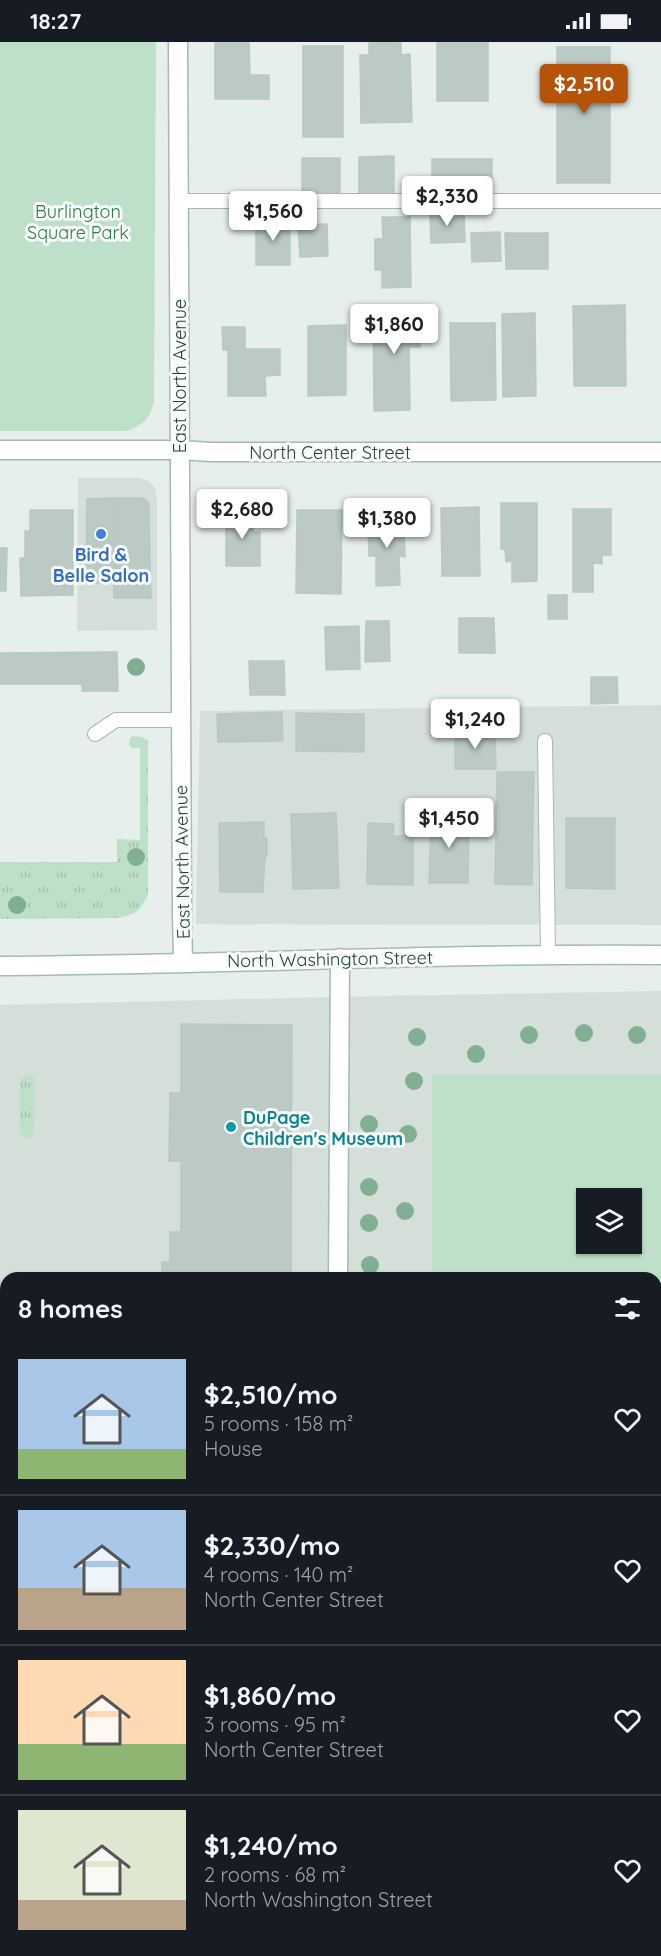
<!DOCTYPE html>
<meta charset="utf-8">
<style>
body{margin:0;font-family:Quicksand,sans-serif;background:#20242c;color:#f1f3f6;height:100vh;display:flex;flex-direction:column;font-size:22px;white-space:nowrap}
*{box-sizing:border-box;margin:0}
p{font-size:20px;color:#9ea1a6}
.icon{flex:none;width:33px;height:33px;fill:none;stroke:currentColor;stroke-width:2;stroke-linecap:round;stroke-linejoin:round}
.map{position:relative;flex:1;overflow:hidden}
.side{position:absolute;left:0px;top:1230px;width:662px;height:684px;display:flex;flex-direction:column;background:#171b24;border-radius:18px 18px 0 0;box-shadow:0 2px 4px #0004}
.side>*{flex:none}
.controls{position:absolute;left:576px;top:1146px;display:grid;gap:12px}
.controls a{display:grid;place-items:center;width:66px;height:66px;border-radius:0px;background:#171b24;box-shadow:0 2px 4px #0004;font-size:30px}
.price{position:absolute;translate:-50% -51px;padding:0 14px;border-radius:6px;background:#fff;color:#222;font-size:20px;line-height:39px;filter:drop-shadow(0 2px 3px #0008)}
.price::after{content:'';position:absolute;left:50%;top:36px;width:18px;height:14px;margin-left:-9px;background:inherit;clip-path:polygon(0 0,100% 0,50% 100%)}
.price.active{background:#b45309;color:#fff}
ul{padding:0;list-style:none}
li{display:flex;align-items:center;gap:18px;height:150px;padding:0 18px}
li+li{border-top:2px solid #363941}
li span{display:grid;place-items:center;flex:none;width:168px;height:120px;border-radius:0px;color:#555}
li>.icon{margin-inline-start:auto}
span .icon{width:72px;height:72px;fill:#fffc;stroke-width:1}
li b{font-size:26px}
h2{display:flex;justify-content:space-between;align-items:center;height:72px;padding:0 18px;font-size:26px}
.status{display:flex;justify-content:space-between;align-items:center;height:42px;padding:0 30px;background:#171b24;direction:ltr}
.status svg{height:16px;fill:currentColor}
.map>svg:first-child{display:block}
</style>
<div class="status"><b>18:27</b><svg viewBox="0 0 49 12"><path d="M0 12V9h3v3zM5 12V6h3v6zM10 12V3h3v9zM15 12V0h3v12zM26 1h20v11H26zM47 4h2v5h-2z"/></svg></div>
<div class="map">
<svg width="661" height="1914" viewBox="0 0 661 1914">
<defs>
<pattern id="grass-tufts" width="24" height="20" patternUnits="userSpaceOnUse" patternTransform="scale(1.5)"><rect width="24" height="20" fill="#bfe0c8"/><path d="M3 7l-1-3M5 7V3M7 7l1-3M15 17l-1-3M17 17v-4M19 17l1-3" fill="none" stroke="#a4c1ad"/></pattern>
<pattern id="water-rules" width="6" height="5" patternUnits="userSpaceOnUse" patternTransform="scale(1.5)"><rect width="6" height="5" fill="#8ec9d4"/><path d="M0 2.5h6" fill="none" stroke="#74a5ad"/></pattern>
</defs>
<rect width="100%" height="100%" fill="#e6efeb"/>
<g fill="#d4dfda" fill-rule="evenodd">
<polygon points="78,436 137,436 149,439 155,446 157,459 157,588 77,589"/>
<polygon points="661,663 661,883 196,882 200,669"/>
<path d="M661,949v965h-331v-6h326v-672h-650v183h-6v-456l332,-8zM586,1156h46v46h-46z"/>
</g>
<g fill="url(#grass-tufts)">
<path d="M133,694l9,1 6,4v154c-8,16 -11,18 -28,23l-120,1v-57h117v-23l23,1v-92h-8l-3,-3 1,-7z"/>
<polygon points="27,1033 33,1035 35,1038 34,1089 31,1096 26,1097 20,1091 20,1042 21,1037"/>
</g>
<g fill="#bfe0c8" fill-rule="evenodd">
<path d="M0,0h156l-2,359c-4,18 -10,23 -27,30h-127z"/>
<path d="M432,1033h229v219h-5v-16h-224zM632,1156v46h-46v-46z"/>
<polygon points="656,1877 661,1877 661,1914 404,1914 404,1908 656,1908"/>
</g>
<polygon fill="url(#water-rules)" points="0,1823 6,1826 6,1908 17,1908 17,1914 0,1914"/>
<g fill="#bbcac4" stroke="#b8c9c2" stroke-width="1.5">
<polygon points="215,0 249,0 250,33 269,33 269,57 215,57"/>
<polygon points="401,0 401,13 410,12 412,80 361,81 360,13 369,13 369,1"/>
<rect x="437" y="0" width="51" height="59"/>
<rect x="303" y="4" width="40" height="91"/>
<rect x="557" y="5" width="53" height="136"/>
<polygon points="394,114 394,151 359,151 359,115"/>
<rect x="302" y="116" width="38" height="35"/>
<rect x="432" y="117" width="60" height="32"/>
<polygon points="430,169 464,169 465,200 431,201"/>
<polygon points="382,175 410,175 411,245 382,246 382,228 375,228 375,197 383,197"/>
<polygon points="256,177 290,178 290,223 256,223"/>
<polygon points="327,182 328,214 300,215 298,183"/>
<polygon points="500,190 501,219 472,220 471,191"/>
<polygon points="505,191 548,191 548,227 506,227"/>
<polygon points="625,263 626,344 574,344 573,264"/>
<polygon points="373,264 420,264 420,305 409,305 410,368 374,369"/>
<polygon points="535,271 536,354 503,355 502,272"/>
<polygon points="450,281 495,281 496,358 451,359"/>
<polygon points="346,283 346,353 308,354 308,284"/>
<polygon points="222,285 245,285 245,307 280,307 280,333 265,334 266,354 228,354 228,308 223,308"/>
<polygon points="116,456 141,456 145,457 149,462 150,528 116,528"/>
<polygon points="116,456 116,528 113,528 113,541 86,541 87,457"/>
<polygon points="501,461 537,461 537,539 512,540 512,519 506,520 505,507 501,507"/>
<polygon points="479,465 480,534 442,534 441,466"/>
<polygon points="573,467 611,467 611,513 602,513 602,522 593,521 593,550 573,550"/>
<polygon points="30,468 73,468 73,553 21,554 20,516 25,516 25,489 30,489"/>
<polygon points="297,468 342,468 341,552 296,551"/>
<polygon points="226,469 254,469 253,490 260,490 260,524 226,524"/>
<polygon points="404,477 405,515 399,514 400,543 376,544 376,514 369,514 368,478"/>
<polygon points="0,506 7,506 6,549 0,549"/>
<polygon points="113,528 150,528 151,556 114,556"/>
<rect x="548" y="553" width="19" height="24"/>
<polygon points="459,576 494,576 495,611 459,611"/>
<polygon points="366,579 389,579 390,619 365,620"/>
<polygon points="359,584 360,627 326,628 325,585"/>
<polygon points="117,610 118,649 82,649 82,642 0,642 0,611"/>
<polygon points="249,619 284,619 285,653 250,653"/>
<polygon points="591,635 617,635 618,661 591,662"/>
<polygon points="282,670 283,699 218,700 217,672"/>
<polygon points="296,671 364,672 364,710 296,709"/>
<polygon points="455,689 495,689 496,727 455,727"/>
<polygon points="497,730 534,730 532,843 495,842"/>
<polygon points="336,771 339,846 293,847 291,772"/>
<polygon points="431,773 469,773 468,841 429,841"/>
<polygon points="566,776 615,776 615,847 566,846"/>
<polygon points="264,780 264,796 267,796 267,814 265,814 263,850 220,850 219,781"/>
<polygon points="368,781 394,782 393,794 413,794 413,843 367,842"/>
<polygon points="181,982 292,983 291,1236 162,1236 162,1220 170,1220 170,1190 181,1190 181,1119 169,1119 170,1051 181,1051"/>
<rect x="656" y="1334" width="5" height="452"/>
<rect x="0" y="1696" width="6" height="66"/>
</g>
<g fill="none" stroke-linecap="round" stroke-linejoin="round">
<g stroke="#a8b8b2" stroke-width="16">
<g id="service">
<polyline points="178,159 661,159"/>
<polyline points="95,692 116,678 181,678"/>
<polyline points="545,699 548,913"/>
</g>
</g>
<g stroke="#a8b8b2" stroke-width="21">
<g id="minor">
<polyline points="178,0 182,870 183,921"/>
<polyline points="0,408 180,408 211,410 661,410"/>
<polyline points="338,1236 340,916"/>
<polyline points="332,1914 332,1908"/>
</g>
</g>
<g stroke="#a4bbb3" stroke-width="21">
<path id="secondary" d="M0,924c220,-1 441,-13 661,-11"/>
</g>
<use href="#service" stroke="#fff" stroke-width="14"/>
<use href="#minor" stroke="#fff" stroke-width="18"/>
<use href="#secondary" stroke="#fff" stroke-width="18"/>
</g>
<g fill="#80af93">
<circle cx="136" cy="625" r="9"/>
<circle cx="136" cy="815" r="9"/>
<circle cx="17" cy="863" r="9"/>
<circle cx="584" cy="991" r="9"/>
<circle cx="529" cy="993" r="9"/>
<circle cx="637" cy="993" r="9"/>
<circle cx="417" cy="995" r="9"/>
<circle cx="476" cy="1012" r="9"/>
<circle cx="414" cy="1039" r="9"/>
<circle cx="369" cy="1082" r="9"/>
<circle cx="408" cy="1092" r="9"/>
<circle cx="369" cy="1145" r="9"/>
<circle cx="405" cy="1169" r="9"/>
<circle cx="369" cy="1181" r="9"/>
<circle cx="370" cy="1223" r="9"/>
</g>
<circle fill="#3f7fe0" stroke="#f7fbf9" stroke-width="2" cx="101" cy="492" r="6"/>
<circle fill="#0f9aa8" stroke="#f7fbf9" stroke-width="2" cx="231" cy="1085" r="6"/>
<g text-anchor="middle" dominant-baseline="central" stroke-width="6" stroke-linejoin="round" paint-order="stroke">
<g font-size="18" fill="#2d7a4b" stroke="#f7fbf9">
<text x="78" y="169">Burlington<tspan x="78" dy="21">Square Park</tspan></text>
</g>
<g font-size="18" fill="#24423a" stroke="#f7fbf9">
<text transform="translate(179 334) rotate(-90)">East North Avenue</text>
<text x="330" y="410">North Center Street</text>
<text transform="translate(182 820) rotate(-91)">East North Avenue</text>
<text transform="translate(330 917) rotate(-1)">North Washington Street</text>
</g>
<g font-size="18" font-weight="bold" fill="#366cbe" stroke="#f7fbf9">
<text x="101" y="512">Bird &amp;<tspan x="101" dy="21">Belle Salon</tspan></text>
</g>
<g font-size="18" font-weight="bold" fill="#0d838f" stroke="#f7fbf9" text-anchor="start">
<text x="243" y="1075">DuPage<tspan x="243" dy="21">Children's Museum</tspan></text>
</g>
</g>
</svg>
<div class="controls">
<a><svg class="icon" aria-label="layers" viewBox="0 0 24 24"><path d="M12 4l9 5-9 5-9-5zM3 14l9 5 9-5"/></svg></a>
</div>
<b class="price active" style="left:584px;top:73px">$2,510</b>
<b class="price" style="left:447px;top:185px">$2,330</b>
<b class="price" style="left:273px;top:200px">$1,560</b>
<b class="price" style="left:394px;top:313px">$1,860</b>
<b class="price" style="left:242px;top:498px">$2,680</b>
<b class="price" style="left:387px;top:507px">$1,380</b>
<b class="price" style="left:475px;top:708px">$1,240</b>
<b class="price" style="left:449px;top:807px">$1,450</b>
<section class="side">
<h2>8 homes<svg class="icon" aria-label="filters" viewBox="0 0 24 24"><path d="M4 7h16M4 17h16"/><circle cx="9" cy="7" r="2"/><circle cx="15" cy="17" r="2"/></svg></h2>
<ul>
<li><span style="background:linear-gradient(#a9c7e8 75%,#8fb573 0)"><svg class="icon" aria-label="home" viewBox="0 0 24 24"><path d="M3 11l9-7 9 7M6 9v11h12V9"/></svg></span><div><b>$2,510/mo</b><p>5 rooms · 158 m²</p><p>House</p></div><svg class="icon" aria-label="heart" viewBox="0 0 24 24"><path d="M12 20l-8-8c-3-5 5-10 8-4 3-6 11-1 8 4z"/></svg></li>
<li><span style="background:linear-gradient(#a9c7e8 65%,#b9a48a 0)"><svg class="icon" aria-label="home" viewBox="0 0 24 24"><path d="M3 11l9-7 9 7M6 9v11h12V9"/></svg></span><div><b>$2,330/mo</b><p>4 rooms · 140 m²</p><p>North Center Street</p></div><svg class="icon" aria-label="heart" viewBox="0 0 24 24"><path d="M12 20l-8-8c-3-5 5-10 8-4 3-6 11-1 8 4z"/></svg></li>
<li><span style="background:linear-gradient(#ffd9b3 70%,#8fb573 0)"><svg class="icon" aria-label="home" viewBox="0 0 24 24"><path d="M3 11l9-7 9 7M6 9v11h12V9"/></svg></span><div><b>$1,860/mo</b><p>3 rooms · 95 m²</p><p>North Center Street</p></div><svg class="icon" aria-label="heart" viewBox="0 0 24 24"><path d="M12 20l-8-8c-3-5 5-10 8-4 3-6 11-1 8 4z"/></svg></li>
<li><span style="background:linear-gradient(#dfe7d0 75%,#b9a48a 0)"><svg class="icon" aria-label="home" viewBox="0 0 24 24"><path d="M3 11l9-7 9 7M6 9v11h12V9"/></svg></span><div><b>$1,240/mo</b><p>2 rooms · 68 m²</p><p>North Washington Street</p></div><svg class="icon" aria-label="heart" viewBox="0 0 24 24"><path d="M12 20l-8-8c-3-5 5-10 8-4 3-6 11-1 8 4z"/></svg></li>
</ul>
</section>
</div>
